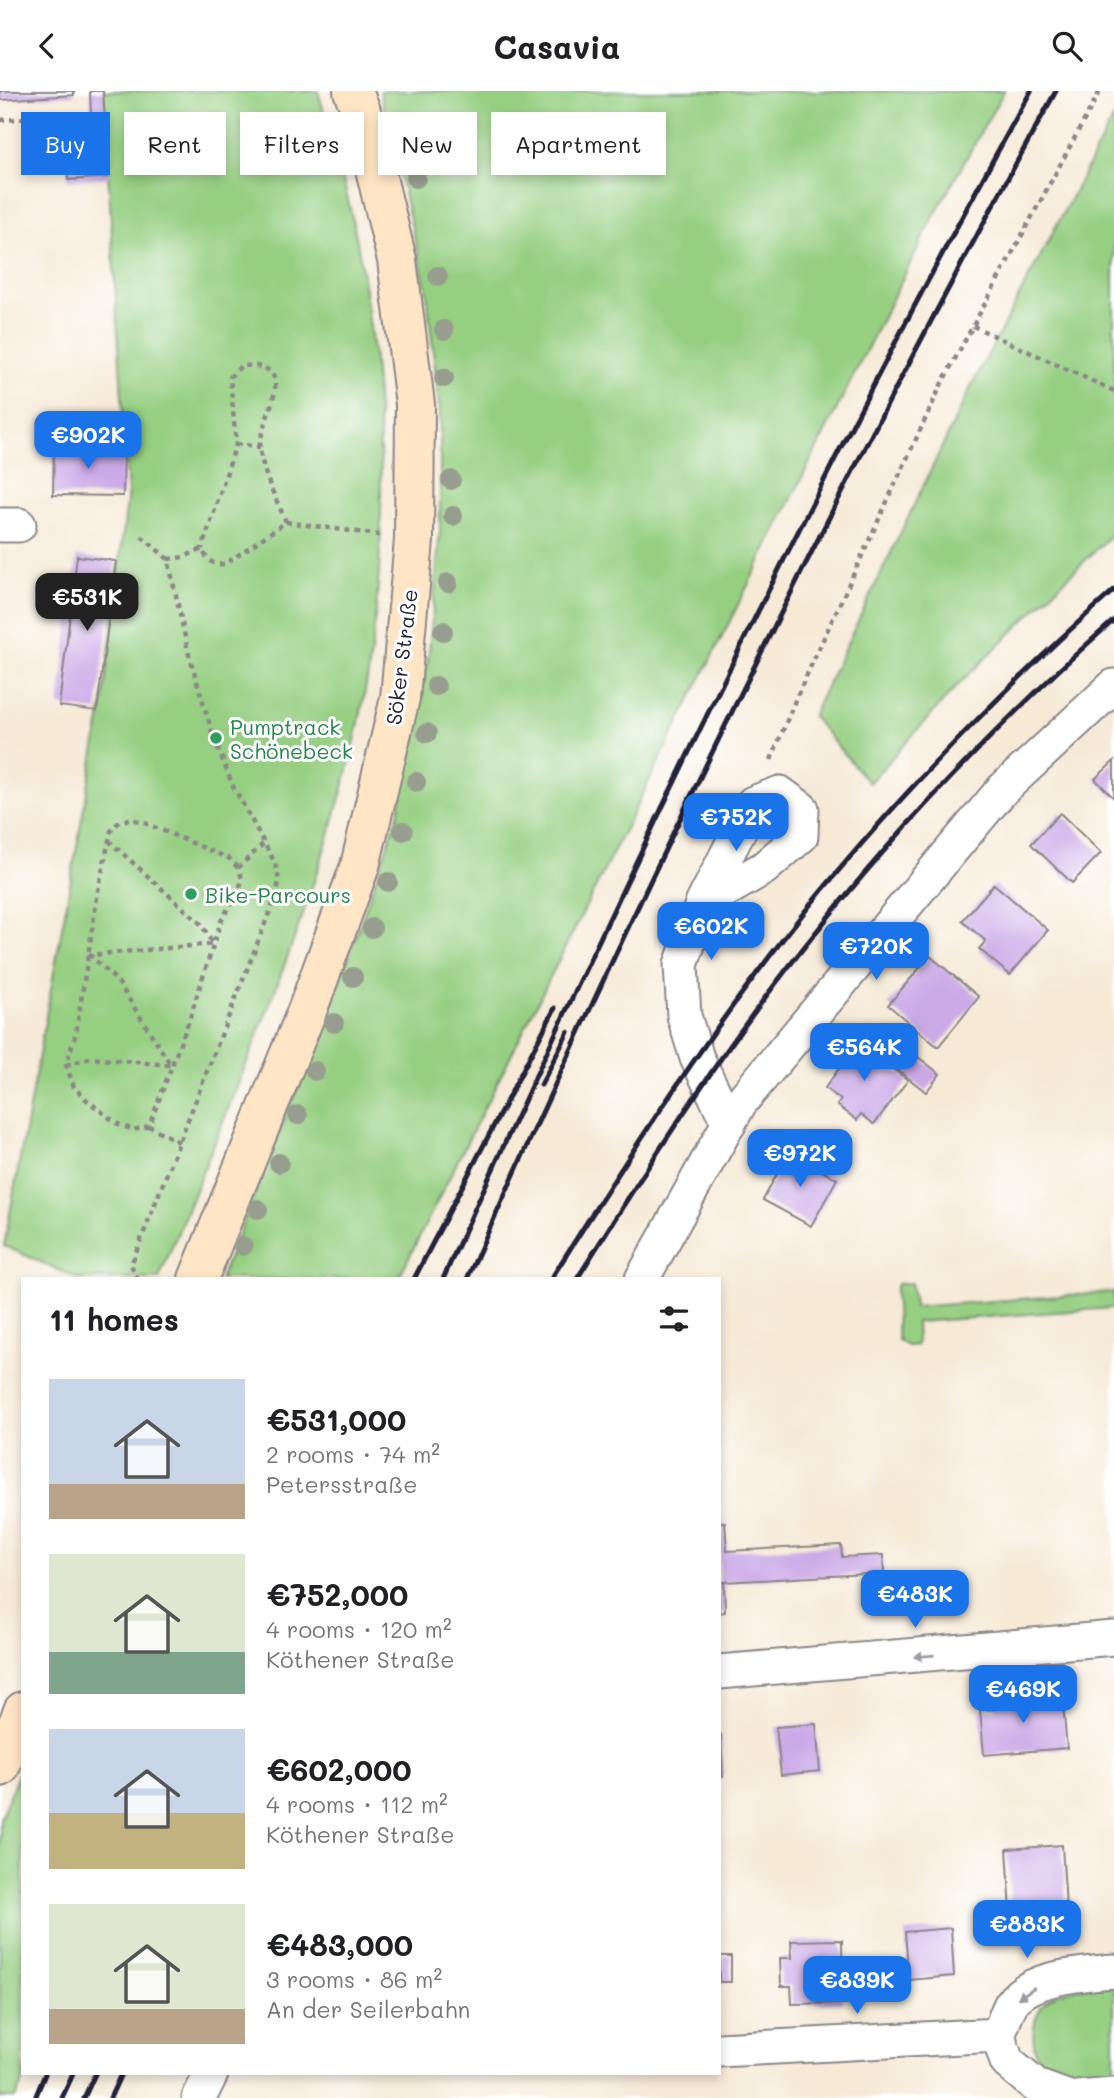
<!DOCTYPE html>
<meta charset="utf-8">
<style>
body{margin:0;font-family:Mali,sans-serif;background:#f2f2f2;color:#202124;height:100vh;display:flex;flex-direction:column;font-size:26px;white-space:nowrap}
*{box-sizing:border-box;margin:0}
p{font-size:23px;color:#757577}
.icon{flex:none;width:38px;height:38px;fill:none;stroke:currentColor;stroke-width:2;stroke-linecap:round;stroke-linejoin:round}
.map{position:relative;flex:1;overflow:hidden}
.panel{position:absolute;left:21px;top:1186px;width:700px;height:798px;display:flex;flex-direction:column;background:#fff;border-radius:0px;box-shadow:0 4px 10px #0003}
.panel>*{flex:none}
.banner{position:absolute;left:21px;top:21px;width:700px;height:63px;display:flex;gap:14px}
.price{position:absolute;translate:-50% -60px;padding:0 16px;border-radius:14px;background:#1a73e8;color:#fff;font-size:23px;line-height:46px;filter:drop-shadow(0 2px 4px #0008)}
.price::after{content:'';position:absolute;left:50%;top:42px;width:21px;height:16px;margin-left:-10px;background:inherit;clip-path:polygon(0 0,100% 0,50% 100%)}
.price.current{background:#222;color:#fff}
ul{padding:0;list-style:none}
li{display:flex;align-items:center;gap:21px;height:175px;padding:0 28px}
li span{display:grid;place-items:center;flex:none;width:196px;height:140px;border-radius:0px;color:#555}
li>.icon{margin-inline-start:auto}
span .icon{width:84px;height:84px;fill:#fffc;stroke-width:1}
li b{font-size:30px}
h2{display:flex;justify-content:space-between;align-items:center;height:84px;padding:0 28px;font-size:30px}
.chip{padding:0 24px;border-radius:0px;background:#fff;box-shadow:0 4px 10px #0003;font-size:24px;line-height:63px}
.chip.current{background:#1a73e8;color:#fff}
header{display:flex;justify-content:space-between;align-items:center;height:91px;padding:0 28px;background:#fff;font-size:32px;font-weight:700}
.map>svg:first-child{display:block}
</style>
<header><svg class="icon" aria-label="back" viewBox="0 0 24 24"><path d="M15 5l-7 7 7 7"/></svg>Casavia<svg class="icon" aria-label="search" viewBox="0 0 24 24"><circle cx="10" cy="10" r="6"/><path d="M15 15l6 6"/></svg></header>
<div class="map">
<svg width="1114" height="2007" viewBox="0 0 1114 2007">
<rect width="100%" height="100%" fill="#fff"/>
<filter id="ink" filterUnits="userSpaceOnUse"><feTurbulence type="fractalNoise" baseFrequency=".0143" numOctaves="2"/><feDisplacementMap in="SourceGraphic" scale="14" xChannelSelector="R" yChannelSelector="G"/><feConvolveMatrix kernelMatrix="1 2 1 2 8 2 1 2 1" color-interpolation-filters="sRGB"/></filter>
<filter id="wash" filterUnits="userSpaceOnUse"><feTurbulence type="fractalNoise" baseFrequency=".00686" numOctaves="4" result="noise"/><feDisplacementMap in="SourceGraphic" scale="28" xChannelSelector="R" yChannelSelector="G"/><feGaussianBlur stdDeviation="1.57" result="paint"/><feColorMatrix in="noise" values="0 0 0 0 0 0 0 0 0 0 0 0 0 0 0 0 0 1.4 0 .05"/><feComposite in="paint" operator="in"/></filter>
<g filter="url(#wash)">
<rect width="100%" height="100%" fill="#f6ead7"/>
<g fill="#96cf82" stroke="#5c785e" stroke-width="2">
<path d="M103,0h215c16,57 34,115 43,174 27,165 30,341 -13,504 -47,175 -122,342 -189,510h-80l-75,-33 99,-542 25,-212z"/>
<polygon points="380,0 1004,0 934,125 398,1188 220,1188 335,905 398,724 429,562 440,440 440,323 426,196"/>
<polygon points="1114,26 1114,441 959,593 869,692 812,625 973,292"/>
<polygon points="911,1192 914,1216 1114,1201 1114,1217 916,1231 917,1254 907,1255 898,1249 895,1200 897,1193"/>
<polygon points="23,1672 23,1983 26,1983 15,2007 0,2007 0,1728"/>
<path d="M1114,1891v105c-21,1 -44,1 -63,-12 -24,-16 -24,-68 4,-80 18,-8 41,-9 59,-13z"/>
</g>
<g id="blocks">
<g fill="#cba9e7">
<polygon points="0,0 74,0 74,4 0,9"/>
<polygon points="90,0 103,0 109,86 68,89 67,75 93,73"/>
<polygon points="54,355 124,356 123,405 53,404"/>
<polygon points="77,465 116,470 97,620 59,615"/>
<polygon points="1114,670 1114,707 1095,688"/>
<polygon points="1060,722 1101,762 1072,792 1031,753"/>
<polygon points="994,793 1048,839 1010,884 979,858 986,850 962,830"/>
<polygon points="930,865 979,906 938,956 888,914"/>
<polygon points="883,939 940,983 926,1001 869,956"/>
<polygon points="850,951 855,954 857,952 908,989 874,1033 861,1023 857,1029 837,1014 841,1009 825,997 840,976 835,971"/>
<polygon points="788,1062 837,1088 811,1135 763,1109"/>
<polygon points="719,1431 725,1431 727,1460 841,1454 842,1466 883,1464 884,1482 724,1491 725,1521 719,1522"/>
<polygon points="1045,1600 1046,1614 1063,1613 1067,1657 984,1664 980,1619 996,1618 995,1604"/>
<polygon points="816,1633 820,1680 781,1684 776,1636"/>
<polygon points="721,1644 723,1685 719,1685 719,1645"/>
<polygon points="1062,1754 1066,1817 1011,1821 1007,1758"/>
<polygon points="951,1837 954,1885 909,1889 905,1841"/>
<polygon points="842,1849 843,1912 792,1913 791,1895 781,1895 780,1867 792,1867 791,1850"/>
<rect x="719" y="1865" width="12" height="26"/>
</g>
</g>
</g>
<g filter="url(#ink)">
<use href="#blocks" fill-opacity="0" stroke="#8c8689" stroke-width="2"/>
<g fill="none" stroke-linecap="round" stroke-linejoin="round">
<g stroke="#8c8689" stroke-width="37">
<g id="street">
<polyline points="0,434 19,434"/>
<polyline points="702,813 764,777 801,745 802,718 780,702 753,712 702,813 681,874 684,925 697,967 729,1033"/>
<polyline points="642,1188 740,1012 1002,699 1114,595"/>
<polyline points="719,1581 1114,1547"/>
<polyline points="719,1959 998,1944"/>
<polyline points="199,2007 211,1983"/>
<path d="M1069,2007l-33,-12 -29,-24 -9,-27c5,-10 8,-22 13,-31 18,-28 73,-30 103,-33"/>
<polyline points="1078,2007 1114,2004"/>
</g>
</g>
<g stroke="#8c8689" stroke-width="42">
<g id="secondary">
<polyline points="198,1188 307,920 360,775 400,607 414,449 415,313 397,169 361,20 353,0"/>
<polyline points="0,1676 23,1620"/>
</g>
</g>
<g stroke="#8c8689" stroke-width="4.5" stroke-dasharray="5 5" stroke-linecap="butt">
<polyline points="0,29 35,27"/>
<polyline points="973,235 1114,300"/>
<polyline points="236,353 260,356"/>
<polyline points="286,431 379,444"/>
<path d="M168,468l16,-2 18,-8c6,12 9,16 23,15l61,-42c-9,-22 -26,-52 -26,-77 1,-29 44,-84 -19,-79l-11,11 6,67 -34,105"/>
<polyline points="771,669 796,607 942,292 1100,0"/>
<polyline points="66,974 90,967 171,974 118,891 90,864 213,853 201,833 110,751"/>
<polyline points="149,1035 133,1039 116,1032 88,1010 74,996 66,974 76,942 98,800 111,740 118,732 129,728 140,730 230,768 238,777"/>
<polyline points="179,1051 149,1035 188,932 221,830 240,797 242,787 238,777 264,752"/>
<polyline points="138,1188 131,1174 277,802 279,789 275,772 233,695 213,645 188,560 168,468 140,444"/>
</g>
<use href="#street" stroke="#fff" stroke-width="33"/>
<use href="#secondary" stroke="#fee5c5" stroke-width="38"/>
<g stroke="#22223b" stroke-width="5">
<polyline points="541,994 568,941"/>
<polyline points="414,1188 555,917"/>
<path d="M443,1188c182,-403 373,-801 588,-1188"/>
<path d="M467,1188c180,-404 374,-802 589,-1188"/>
<path d="M551,1188c73,-116 148,-232 232,-340 99,-127 211,-242 331,-349"/>
<path d="M577,1188c70,-112 142,-225 224,-328 94,-120 199,-230 313,-331"/>
<polyline points="35,2007 45,1983"/>
<polyline points="62,2007 73,1983"/>
<polyline points="84,2007 95,1983"/>
<polyline points="110,2007 121,1983"/>
</g>
</g>
<g fill="#989e8f">
<circle cx="401" cy="35" r="10"/>
<circle cx="416" cy="87" r="10"/>
<circle cx="438" cy="185" r="10"/>
<circle cx="444" cy="239" r="10"/>
<circle cx="444" cy="287" r="10"/>
<circle cx="451" cy="389" r="10"/>
<circle cx="453" cy="425" r="10"/>
<circle cx="448" cy="492" r="10"/>
<circle cx="443" cy="540" r="10"/>
<circle cx="436" cy="595" r="10"/>
<circle cx="427" cy="642" r="10"/>
<circle cx="416" cy="691" r="10"/>
<circle cx="403" cy="740" r="10"/>
<circle cx="388" cy="791" r="10"/>
<circle cx="372" cy="837" r="10"/>
<circle cx="353" cy="886" r="10"/>
<circle cx="334" cy="932" r="10"/>
<circle cx="315" cy="980" r="10"/>
<circle cx="298" cy="1024" r="10"/>
<circle cx="279" cy="1072" r="10"/>
<circle cx="258" cy="1118" r="10"/>
<circle cx="243" cy="1155" r="10"/>
</g>
<defs><path id="oneway-solid" d="M-6-.8H1V-3.2L6.5 0L1 3.2V.8H-6Z" transform="scale(1.75)"/></defs>
<g fill="#9c9ca7">
<use href="#oneway-solid" transform="translate(924 1565) rotate(175)"/>
<use href="#oneway-solid" transform="translate(1026 1902) rotate(146)"/>
</g>
</g>
<g fill="#2e9e5b" stroke="#fff" stroke-width="2.5">
<circle cx="216" cy="647" r="7"/>
<circle cx="191" cy="803" r="7"/>
</g>
<g text-anchor="middle" dominant-baseline="central" stroke-width="6" stroke-linejoin="round" paint-order="stroke">
<g font-size="21" fill="#22223b" stroke="#fff">
<text transform="translate(401 566) rotate(-83)">Söker Straße</text>
</g>
<g font-size="21" fill="#27864d" stroke="#fff" text-anchor="start">
<text x="230" y="635">Pumptrack<tspan x="230" dy="24">Schönebeck</tspan></text>
<text x="205" y="803">Bike-Parcours</text>
</g>
</g>
</svg>
<b class="price" style="left:88px;top:380px">€902K</b>
<b class="price current" style="left:87px;top:542px">€531K</b>
<b class="price" style="left:736px;top:762px">€752K</b>
<b class="price" style="left:711px;top:871px">€602K</b>
<b class="price" style="left:876px;top:891px">€720K</b>
<b class="price" style="left:864px;top:992px">€564K</b>
<b class="price" style="left:800px;top:1098px">€972K</b>
<b class="price" style="left:915px;top:1539px">€483K</b>
<b class="price" style="left:1023px;top:1634px">€469K</b>
<b class="price" style="left:1027px;top:1869px">€883K</b>
<b class="price" style="left:857px;top:1925px">€839K</b>
<div class="banner">
<a class="chip current">Buy</a>
<a class="chip">Rent</a>
<a class="chip">Filters</a>
<a class="chip">New</a>
<a class="chip">Apartment</a>
</div>
<section class="panel">
<h2>11 homes<svg class="icon" aria-label="filters" viewBox="0 0 24 24"><path d="M4 7h16M4 17h16"/><circle cx="9" cy="7" r="2"/><circle cx="15" cy="17" r="2"/></svg></h2>
<ul>
<li><span style="background:linear-gradient(#c9d6e8 75%,#b9a48a 0)"><svg class="icon" aria-label="home" viewBox="0 0 24 24"><path d="M3 11l9-7 9 7M6 9v11h12V9"/></svg></span><div><b>€531,000</b><p>2 rooms · 74 m²</p><p>Petersstraße</p></div></li>
<li><span style="background:linear-gradient(#dfe7d0 70%,#7fa58c 0)"><svg class="icon" aria-label="home" viewBox="0 0 24 24"><path d="M3 11l9-7 9 7M6 9v11h12V9"/></svg></span><div><b>€752,000</b><p>4 rooms · 120 m²</p><p>Köthener Straße</p></div></li>
<li><span style="background:linear-gradient(#c9d6e8 60%,#c2b280 0)"><svg class="icon" aria-label="home" viewBox="0 0 24 24"><path d="M3 11l9-7 9 7M6 9v11h12V9"/></svg></span><div><b>€602,000</b><p>4 rooms · 112 m²</p><p>Köthener Straße</p></div></li>
<li><span style="background:linear-gradient(#dfe7d0 75%,#b9a48a 0)"><svg class="icon" aria-label="home" viewBox="0 0 24 24"><path d="M3 11l9-7 9 7M6 9v11h12V9"/></svg></span><div><b>€483,000</b><p>3 rooms · 86 m²</p><p>An der Seilerbahn</p></div></li>
</ul>
</section>
</div>
